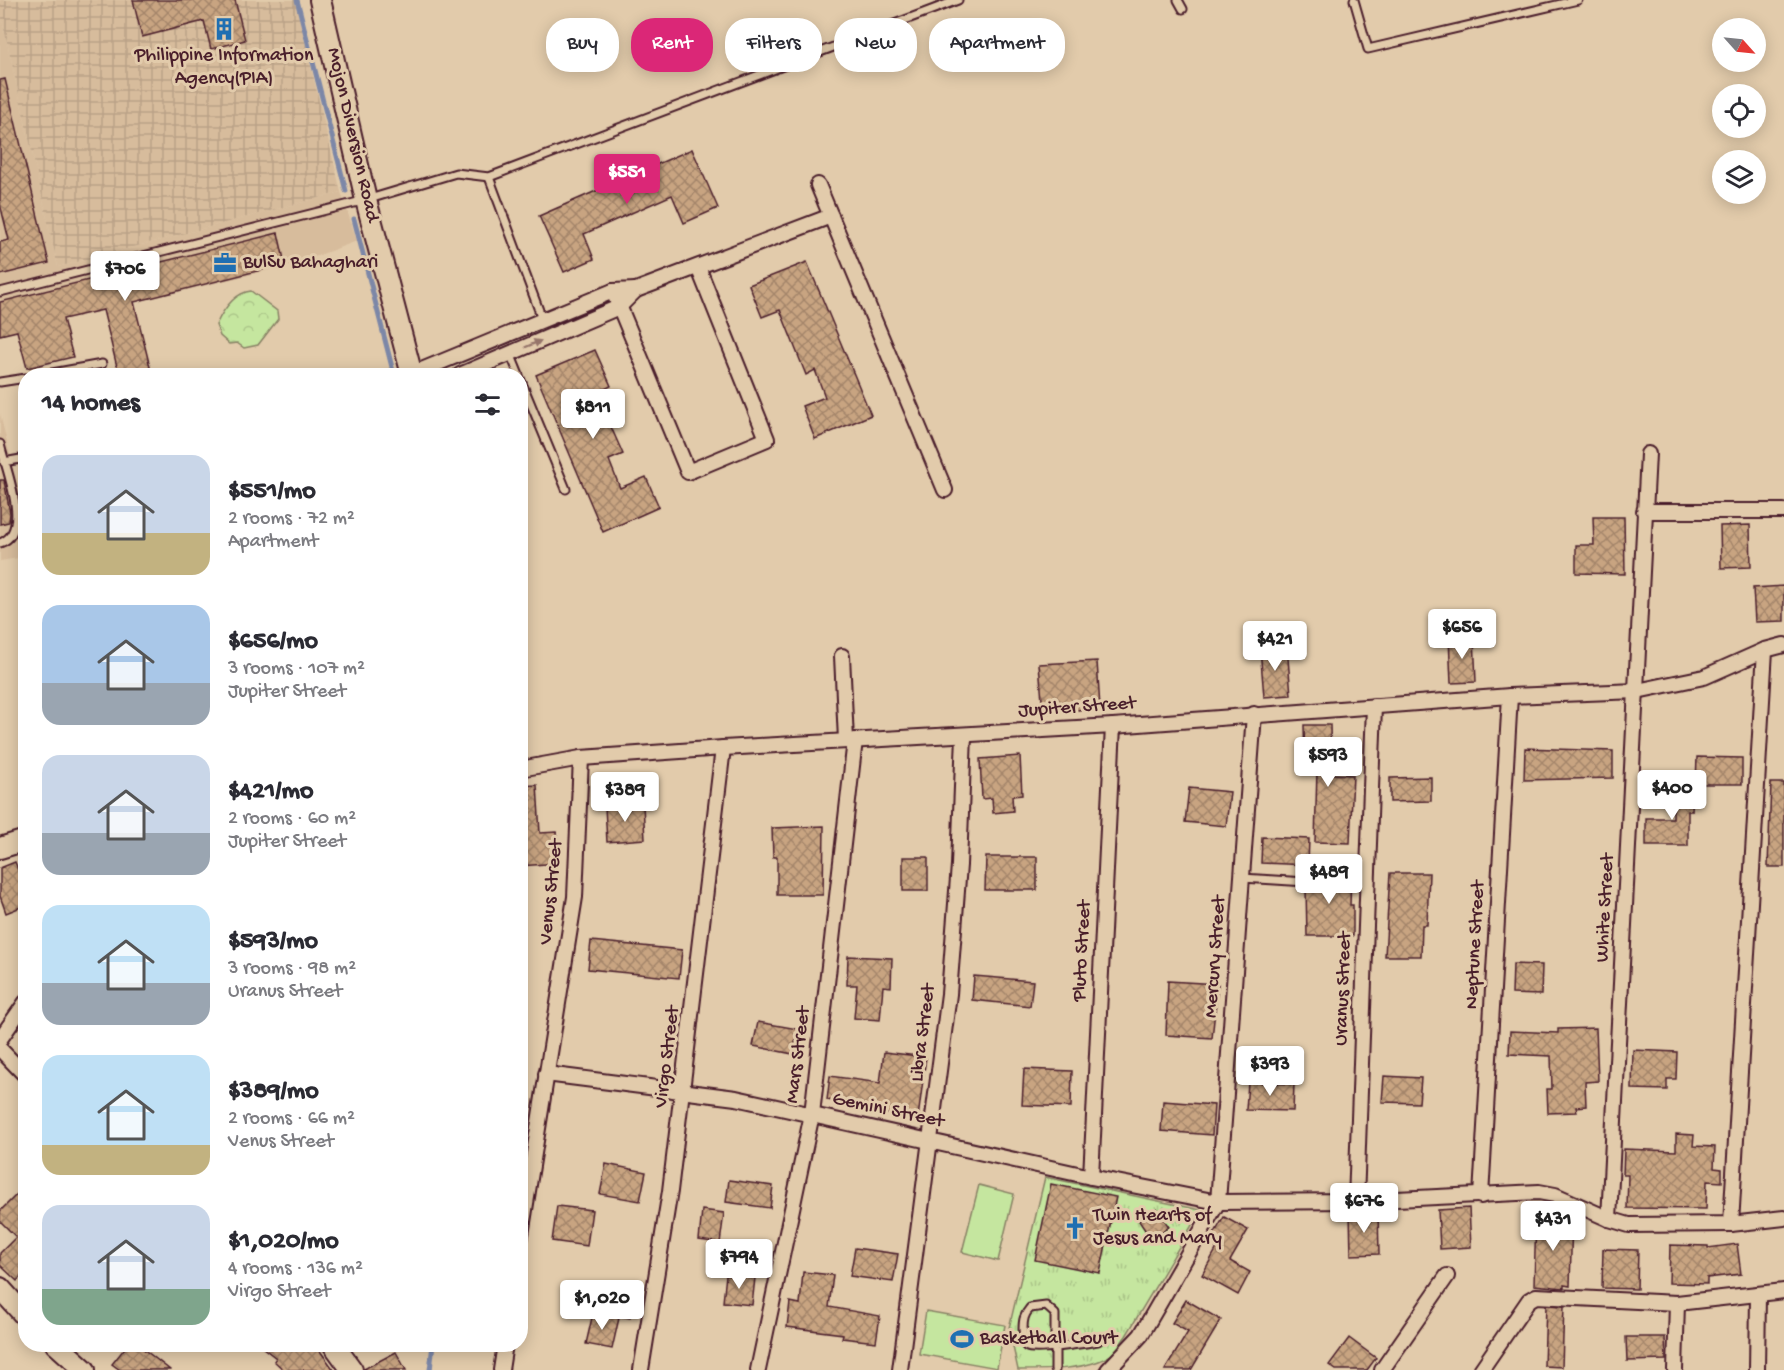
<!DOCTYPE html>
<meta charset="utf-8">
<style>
body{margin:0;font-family:"Gochi Hand",sans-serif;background:#f2f2f3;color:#2b2b33;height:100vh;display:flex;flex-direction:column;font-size:22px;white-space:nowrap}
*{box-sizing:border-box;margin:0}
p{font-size:20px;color:#7c7c81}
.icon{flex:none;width:33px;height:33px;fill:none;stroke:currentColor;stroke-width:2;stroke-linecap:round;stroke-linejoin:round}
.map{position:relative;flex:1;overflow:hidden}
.side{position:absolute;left:18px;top:368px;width:510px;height:984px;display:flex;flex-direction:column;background:#fff;border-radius:24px;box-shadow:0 3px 15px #0003}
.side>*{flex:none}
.hud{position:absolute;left:546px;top:18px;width:570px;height:54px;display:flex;gap:12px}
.needle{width:39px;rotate:117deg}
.fabs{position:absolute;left:1712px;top:18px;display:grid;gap:12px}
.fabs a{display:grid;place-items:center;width:54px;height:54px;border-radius:50%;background:#fff;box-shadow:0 3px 15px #0003;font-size:30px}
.price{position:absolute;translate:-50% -51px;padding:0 14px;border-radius:6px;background:#fff;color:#222;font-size:20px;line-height:39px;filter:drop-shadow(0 2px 3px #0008)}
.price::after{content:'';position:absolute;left:50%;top:36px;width:18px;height:14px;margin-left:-9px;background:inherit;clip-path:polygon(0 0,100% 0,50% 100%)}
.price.active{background:#db2777;color:#fff}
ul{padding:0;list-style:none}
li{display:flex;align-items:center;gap:18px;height:150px;padding:0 24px}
li span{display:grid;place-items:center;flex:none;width:168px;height:120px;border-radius:18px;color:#555}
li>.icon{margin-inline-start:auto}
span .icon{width:72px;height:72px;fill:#fffc;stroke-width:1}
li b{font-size:26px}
h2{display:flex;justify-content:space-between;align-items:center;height:72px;padding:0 24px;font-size:26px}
.tag{padding:0 21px;border-radius:24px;background:#fff;box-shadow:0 3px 15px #0003;font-size:21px;line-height:54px}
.tag.active{background:#db2777;color:#fff}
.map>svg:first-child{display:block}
</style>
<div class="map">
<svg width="1784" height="1370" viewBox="0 0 1784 1370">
<defs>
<pattern id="industrial-grid" width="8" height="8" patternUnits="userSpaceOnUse" patternTransform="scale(1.5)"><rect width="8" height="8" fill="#d7bc9c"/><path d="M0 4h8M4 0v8" fill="none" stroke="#baa187"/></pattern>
<pattern id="forest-crowns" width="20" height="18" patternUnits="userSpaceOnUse" patternTransform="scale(1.5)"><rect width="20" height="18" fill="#c5e69f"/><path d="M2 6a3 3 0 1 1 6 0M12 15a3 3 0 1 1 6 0" fill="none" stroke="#abc589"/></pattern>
<pattern id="park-tufts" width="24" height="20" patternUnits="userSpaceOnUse" patternTransform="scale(1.5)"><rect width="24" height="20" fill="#c5e69f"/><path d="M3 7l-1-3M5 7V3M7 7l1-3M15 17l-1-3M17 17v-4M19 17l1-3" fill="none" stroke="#abc589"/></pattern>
<pattern id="building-cross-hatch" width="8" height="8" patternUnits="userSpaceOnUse" patternTransform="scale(1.5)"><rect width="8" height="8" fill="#c8a481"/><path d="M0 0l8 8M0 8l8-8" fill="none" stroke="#a4856a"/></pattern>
</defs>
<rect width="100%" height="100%" fill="#e2cbab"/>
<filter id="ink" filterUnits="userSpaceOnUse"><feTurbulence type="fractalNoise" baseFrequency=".0167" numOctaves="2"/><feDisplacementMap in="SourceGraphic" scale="12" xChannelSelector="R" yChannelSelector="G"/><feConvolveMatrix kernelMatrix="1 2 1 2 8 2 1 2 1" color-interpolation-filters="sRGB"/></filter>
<g filter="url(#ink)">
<g fill="#d7bc9c">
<polygon points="0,11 58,267 341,192 357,241 298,263 0,335"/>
<polygon points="0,414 22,503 26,504 25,557 0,561"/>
</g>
<polygon fill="url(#industrial-grid)" points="0,0 295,0 341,192 58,267 0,11"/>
<g fill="#c5e69f" stroke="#888265" stroke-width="1.5">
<polygon points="979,1185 1014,1194 998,1261 962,1252"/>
<polygon points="926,1311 1005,1325 997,1368 919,1354"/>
</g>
<path fill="url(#forest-crowns)" stroke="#888265" stroke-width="1.5" d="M251,291l26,20 1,8 -20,26 -14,3 -7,-5 -8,1 -9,-8 -4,-11c7,-15 18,-32 35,-34z"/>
<path fill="url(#park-tufts)" stroke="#888265" stroke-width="1.5" d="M1045,1177l156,33 -75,126c-5,6 -9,14 -15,19 -23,15 -64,15 -93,15l-9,-42z"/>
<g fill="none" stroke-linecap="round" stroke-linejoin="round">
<g stroke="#7c87a7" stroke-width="5">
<polyline points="297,0 346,191"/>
<polyline points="354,219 394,375"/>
<polyline points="430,1370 433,1344"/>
</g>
</g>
<g fill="url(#building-cross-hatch)" stroke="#4a1f2b" stroke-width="1.5">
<polygon points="133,0 235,0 245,40 211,49 204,21 142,37"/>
<polygon points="5,79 49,263 0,275 0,242 9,240 0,204 0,80"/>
<polygon points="692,149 718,208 684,223 672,195 584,234 594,259 564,272 539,216"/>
<polygon points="278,233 285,264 134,302 152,375 119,375 103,310 63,319 73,357 27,368 17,331 0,335 0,302"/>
<polygon points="807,262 871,415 815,439 802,406 825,397 815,370 806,375 780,310 762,317 749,285"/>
<polygon points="595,350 611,386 596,393 623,454 609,460 620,488 646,477 659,507 603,532 536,375"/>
<polygon points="0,480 4,480 10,513 9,522 0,524"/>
<polygon points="1593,517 1624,517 1625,574 1576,573 1576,545 1594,545"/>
<polygon points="1750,525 1751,567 1721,568 1720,526"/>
<polygon points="1784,586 1784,621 1755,622 1753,588"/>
<polygon points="1474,637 1476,682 1451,683 1449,638"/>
<polygon points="1287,646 1291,695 1264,697 1260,648"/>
<polygon points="1097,661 1100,708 1043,713 1039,664"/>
<polygon points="1304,725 1330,725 1331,774 1353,775 1350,843 1315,842 1317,770 1305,770"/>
<polygon points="1525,748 1613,751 1613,778 1524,780"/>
<polygon points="1020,756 1022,795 1012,796 1013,811 993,813 992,798 982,799 980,759"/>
<polygon points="1697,757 1742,758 1742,784 1696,784"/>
<polygon points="1431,777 1431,801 1390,802 1390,778"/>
<polygon points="1771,783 1784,783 1784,867 1768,867"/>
<polygon points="1673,784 1693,784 1692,811 1688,811 1688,846 1646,846 1646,818 1673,818"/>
<polygon points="537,785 540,833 557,832 559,863 520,866 520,786"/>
<polygon points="1189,788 1230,792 1226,826 1185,822"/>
<polygon points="643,805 645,839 607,842 605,807"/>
<polygon points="824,826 823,895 777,895 777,857 773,857 772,828"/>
<polygon points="1262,837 1309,839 1308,865 1261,863"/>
<rect x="903" y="857" width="25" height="34"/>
<polygon points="986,857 1037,857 1037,890 985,890"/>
<polygon points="15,862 26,889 26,905 6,913 0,896 0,868"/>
<polygon points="1306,873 1351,874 1350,905 1353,905 1353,936 1307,936 1306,888 1312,882"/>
<polygon points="1390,873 1429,873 1427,925 1422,925 1421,956 1385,956"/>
<polygon points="591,941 682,950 679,978 588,969"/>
<polygon points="848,956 892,958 891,987 883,986 880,1020 854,1018 857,985 847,985"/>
<polygon points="1513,964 1542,965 1541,995 1512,994"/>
<polygon points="974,976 1033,981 1030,1006 972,1000"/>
<polygon points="1168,981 1218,984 1212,1038 1166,1035"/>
<polygon points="758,1022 798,1029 793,1054 753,1046"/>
<polygon points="1596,1028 1598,1081 1585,1082 1586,1106 1576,1107 1577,1112 1548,1113 1547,1089 1552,1089 1551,1056 1509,1054 1510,1031 1558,1033 1558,1029"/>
<polygon points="1633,1050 1677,1052 1676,1079 1667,1079 1667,1090 1632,1089"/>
<polygon points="884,1052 926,1057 918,1118 876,1112 877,1107 827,1100 830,1076 880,1083"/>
<polygon points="1024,1069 1072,1071 1071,1107 1022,1105"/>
<polygon points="1384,1076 1421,1078 1419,1103 1382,1102"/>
<polygon points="1248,1082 1294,1084 1293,1111 1246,1110"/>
<polygon points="1163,1101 1214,1105 1212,1135 1161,1131"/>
<polygon points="1676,1134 1694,1135 1693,1146 1715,1147 1714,1168 1722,1169 1722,1182 1707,1181 1706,1209 1627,1208 1628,1175 1623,1175 1624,1149 1676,1151"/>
<polygon points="606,1164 646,1172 640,1201 600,1194"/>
<polygon points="729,1180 773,1186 770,1208 726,1202"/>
<polygon points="1051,1184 1116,1197 1100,1273 1035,1260"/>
<polygon points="26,1185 26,1271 17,1281 0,1265 0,1253 16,1237 0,1221 0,1211"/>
<polygon points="557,1206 592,1210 587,1246 552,1241"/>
<polygon points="1469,1208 1471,1247 1440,1249 1438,1210"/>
<polygon points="1157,1209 1169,1227 1151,1239 1139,1221"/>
<polygon points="702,1210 724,1213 720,1243 699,1240"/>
<polygon points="1378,1212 1379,1254 1351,1255 1350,1213"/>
<polygon points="1224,1217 1248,1230 1230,1261 1250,1272 1238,1295 1202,1275 1217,1248 1209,1243"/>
<polygon points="1536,1217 1572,1218 1570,1286 1564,1285 1564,1288 1534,1285"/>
<polygon points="1737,1244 1741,1274 1707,1278 1707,1284 1669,1283 1670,1245 1708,1246 1708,1248"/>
<polygon points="855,1248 898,1254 893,1282 850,1276"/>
<polygon points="1603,1249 1638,1250 1637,1289 1602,1288"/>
<polygon points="803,1272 833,1275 829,1307 880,1316 876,1342 842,1338 843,1334 787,1327 790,1302 800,1304"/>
<polygon points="726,1275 755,1278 752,1305 723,1302"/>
<polygon points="612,1287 634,1291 630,1318 607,1314"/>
<polygon points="1186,1300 1221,1320 1191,1370 1165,1370 1188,1332 1172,1323"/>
<polygon points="1546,1305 1564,1306 1562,1367 1544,1366"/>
<polygon points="593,1313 619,1318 612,1349 586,1344"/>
<polygon points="1626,1337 1665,1337 1666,1360 1627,1361"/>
<polygon points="1349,1338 1376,1358 1367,1370 1336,1370 1329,1365"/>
<polygon points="128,1344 137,1344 170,1370 120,1370 112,1364"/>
<polygon points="258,1344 315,1344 334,1370 284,1370 274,1361 276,1358"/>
<polygon points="396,1352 406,1370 364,1370 364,1369"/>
</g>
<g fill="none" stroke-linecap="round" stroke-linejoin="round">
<g stroke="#4a1f2b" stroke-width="11">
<g id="lane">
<polyline points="1178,0 1183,9"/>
<polyline points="1354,0 1368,49 1578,0"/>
<polyline points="489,177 543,321"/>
<polyline points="0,292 366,200 456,173 489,177 958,0"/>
<polyline points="510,353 519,375"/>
<polyline points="41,375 102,364"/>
<polyline points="520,378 566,489"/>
<polyline points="0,382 26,378"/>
<path d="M0,444c5,24 33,88 0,99"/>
<polyline points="4,462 26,458"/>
<polyline points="1242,878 1306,882"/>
<path d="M1055,1370v-56l-9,-8 -16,2c-6,7 -7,12 -7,21 1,6 -1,15 4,18 7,5 59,-4 71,-6"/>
</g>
</g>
<g stroke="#4a1f2b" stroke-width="18">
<g id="street">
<polyline points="818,185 945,490"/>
<polyline points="636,290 831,216"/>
<polyline points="613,291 688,472 767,439 698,267"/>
<polyline points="412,374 613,291 636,290 619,307 460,375"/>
<polyline points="1644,511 1784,511"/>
<polyline points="842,656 846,740"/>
<polyline points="520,769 581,758 723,748 1113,726 1510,696 1637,691 1704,677 1765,650 1784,645"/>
<polyline points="0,1039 26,1002"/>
<polyline points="0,1049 26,1076"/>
<polyline points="546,1074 736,1098 1091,1177 1218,1202 1356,1201 1539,1192 1555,1195 1609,1219 1629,1225 1731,1224 1784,1218"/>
<polyline points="1091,1177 1113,726"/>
<polyline points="1481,1196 1510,696"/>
<polyline points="1356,1201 1374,706"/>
<polyline points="1609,1219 1648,454"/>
<polyline points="1731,1224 1765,650"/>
<polyline points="520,1241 575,897 581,758"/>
<polyline points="501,1370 505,1344"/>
<polyline points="641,1370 670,1191 723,748"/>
<polyline points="758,1370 812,1114 855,740"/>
<polyline points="900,1370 949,994 959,865 964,735"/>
<polyline points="1108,1370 1141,1335 1218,1202 1254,714"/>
<polyline points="1382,1370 1447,1276"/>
<polyline points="1481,1370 1529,1300 1536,1296 1677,1303 1784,1291"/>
<polyline points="1675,1370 1677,1303"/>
<polyline points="1757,1370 1758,1296"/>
</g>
</g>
<g stroke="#4a1f2b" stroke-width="24">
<g id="secondary">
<polyline points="320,0 366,200 412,375"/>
<polyline points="0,848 26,840"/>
<polyline points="0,1288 26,1317"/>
<polyline points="56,1344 85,1370"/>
<polyline points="333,1344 352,1370"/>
</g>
</g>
<use href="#lane" stroke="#e2cbab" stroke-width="7"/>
<use href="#street" stroke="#e2cbab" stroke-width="14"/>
<use href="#secondary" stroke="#e2cbab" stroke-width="20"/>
</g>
<defs><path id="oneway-solid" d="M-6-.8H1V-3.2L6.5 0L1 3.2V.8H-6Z" transform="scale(1.5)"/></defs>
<use fill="#96756b" href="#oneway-solid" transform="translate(533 344) rotate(-23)"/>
</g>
<defs>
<g id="building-bare" transform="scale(1.8)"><path d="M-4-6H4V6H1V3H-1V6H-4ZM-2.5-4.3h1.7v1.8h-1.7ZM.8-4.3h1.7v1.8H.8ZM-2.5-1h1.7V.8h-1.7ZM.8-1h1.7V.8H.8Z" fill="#1f6fb2" stroke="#e2cbab" stroke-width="2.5" paint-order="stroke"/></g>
<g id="office-bare" transform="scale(1.8)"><path d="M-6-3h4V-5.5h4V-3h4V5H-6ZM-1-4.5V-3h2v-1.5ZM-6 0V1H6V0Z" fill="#1f6fb2" stroke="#e2cbab" stroke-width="2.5" paint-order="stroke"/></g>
<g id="church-bare" transform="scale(1.8)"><path d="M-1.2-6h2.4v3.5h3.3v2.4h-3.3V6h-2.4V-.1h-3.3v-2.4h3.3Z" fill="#1f6fb2" stroke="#e2cbab" stroke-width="2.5" paint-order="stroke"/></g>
<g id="stadium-bare" transform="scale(1.8)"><path d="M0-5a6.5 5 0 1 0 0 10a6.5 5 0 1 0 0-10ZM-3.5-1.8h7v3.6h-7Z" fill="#1f6fb2" stroke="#e2cbab" stroke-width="2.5" paint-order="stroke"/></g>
</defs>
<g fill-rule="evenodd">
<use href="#building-bare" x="224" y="29"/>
<use href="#office-bare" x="225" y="263"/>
<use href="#church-bare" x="1075" y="1228"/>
<use href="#stadium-bare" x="962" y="1339"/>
</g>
<g text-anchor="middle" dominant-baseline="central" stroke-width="6" stroke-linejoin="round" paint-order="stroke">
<g font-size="20" fill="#4a1f2b" stroke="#e2cbab" text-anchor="start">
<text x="224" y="56" text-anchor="middle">Philippine Information<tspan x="224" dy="23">Agency(PIA)</tspan></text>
<text x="243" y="263">BulSu Bahaghari</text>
<text x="1093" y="1216">Twin Hearts of<tspan x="1093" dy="23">Jesus and Mary</tspan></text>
<text x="980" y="1339">Basketball Court</text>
</g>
<g font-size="20" fill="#4a1f2b" stroke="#e2cbab">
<text transform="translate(352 135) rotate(77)">Mojon Diversion Road</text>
<text transform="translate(1077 708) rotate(-4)">Jupiter Street</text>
<text transform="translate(552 892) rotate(-84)">Venus Street</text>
<text transform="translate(1606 908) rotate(-87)">White Street</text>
<text transform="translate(1476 945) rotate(-87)">Neptune Street</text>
<text transform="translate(1083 951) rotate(-87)">Pluto Street</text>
<text transform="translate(1216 957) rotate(-86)">Mercury Street</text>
<text transform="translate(1344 989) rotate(-88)">Uranus Street</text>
<text transform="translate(924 1033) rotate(-83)">Libra Street</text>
<text transform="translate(799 1055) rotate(-83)">Mars Street</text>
<text transform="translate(668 1057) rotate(-83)">Virgo Street</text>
<text transform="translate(888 1111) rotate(12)">Gemini Street</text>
</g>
</g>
</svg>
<div class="fabs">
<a><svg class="needle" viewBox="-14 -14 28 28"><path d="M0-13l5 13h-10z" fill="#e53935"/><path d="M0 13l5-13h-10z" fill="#7c7c81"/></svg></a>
<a><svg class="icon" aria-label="locate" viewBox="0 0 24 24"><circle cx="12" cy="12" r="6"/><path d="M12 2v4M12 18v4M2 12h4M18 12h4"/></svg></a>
<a><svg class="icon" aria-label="layers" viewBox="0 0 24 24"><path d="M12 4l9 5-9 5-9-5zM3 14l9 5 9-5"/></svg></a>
</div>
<b class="price active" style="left:627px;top:205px">$551</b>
<b class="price" style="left:125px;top:302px">$706</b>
<b class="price" style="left:593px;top:440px">$811</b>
<b class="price" style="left:1462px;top:660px">$656</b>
<b class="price" style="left:1275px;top:672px">$421</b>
<b class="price" style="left:1328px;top:788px">$593</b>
<b class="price" style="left:1672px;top:821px">$400</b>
<b class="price" style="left:625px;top:823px">$389</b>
<b class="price" style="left:1329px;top:905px">$489</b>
<b class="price" style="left:1270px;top:1097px">$393</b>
<b class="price" style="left:1364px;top:1234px">$676</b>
<b class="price" style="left:1553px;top:1252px">$431</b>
<b class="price" style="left:739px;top:1290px">$794</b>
<b class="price" style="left:602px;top:1331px">$1,020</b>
<div class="hud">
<a class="tag">Buy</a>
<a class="tag active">Rent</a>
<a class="tag">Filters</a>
<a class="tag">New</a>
<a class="tag">Apartment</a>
</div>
<section class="side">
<h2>14 homes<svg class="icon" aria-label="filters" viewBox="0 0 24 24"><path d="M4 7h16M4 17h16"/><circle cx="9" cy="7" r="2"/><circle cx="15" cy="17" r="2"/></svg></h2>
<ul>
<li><span style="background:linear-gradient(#c9d6e8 65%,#c2b280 0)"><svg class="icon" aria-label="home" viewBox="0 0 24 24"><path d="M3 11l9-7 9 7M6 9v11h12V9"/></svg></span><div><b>$551/mo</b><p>2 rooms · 72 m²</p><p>Apartment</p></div></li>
<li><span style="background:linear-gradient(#a9c7e8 65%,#9aa5b1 0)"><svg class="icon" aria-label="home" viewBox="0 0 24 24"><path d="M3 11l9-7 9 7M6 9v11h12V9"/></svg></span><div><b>$656/mo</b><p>3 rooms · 107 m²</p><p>Jupiter Street</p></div></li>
<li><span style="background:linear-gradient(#c9d6e8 65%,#9aa5b1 0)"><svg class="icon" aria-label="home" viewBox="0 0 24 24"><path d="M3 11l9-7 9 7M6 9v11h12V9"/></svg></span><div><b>$421/mo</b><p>2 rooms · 60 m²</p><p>Jupiter Street</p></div></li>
<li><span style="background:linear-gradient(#bfe0f5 65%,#9aa5b1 0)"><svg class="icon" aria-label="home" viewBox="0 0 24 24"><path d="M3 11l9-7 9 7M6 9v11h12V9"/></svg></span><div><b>$593/mo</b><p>3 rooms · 98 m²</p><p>Uranus Street</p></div></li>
<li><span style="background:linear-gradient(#bfe0f5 75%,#c2b280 0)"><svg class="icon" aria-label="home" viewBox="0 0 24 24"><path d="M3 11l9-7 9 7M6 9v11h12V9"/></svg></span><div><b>$389/mo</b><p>2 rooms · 66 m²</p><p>Venus Street</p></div></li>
<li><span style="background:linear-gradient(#c9d6e8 70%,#7fa58c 0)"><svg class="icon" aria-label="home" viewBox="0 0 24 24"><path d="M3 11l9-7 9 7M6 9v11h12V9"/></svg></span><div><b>$1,020/mo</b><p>4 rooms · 136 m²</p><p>Virgo Street</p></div></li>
</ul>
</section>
</div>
